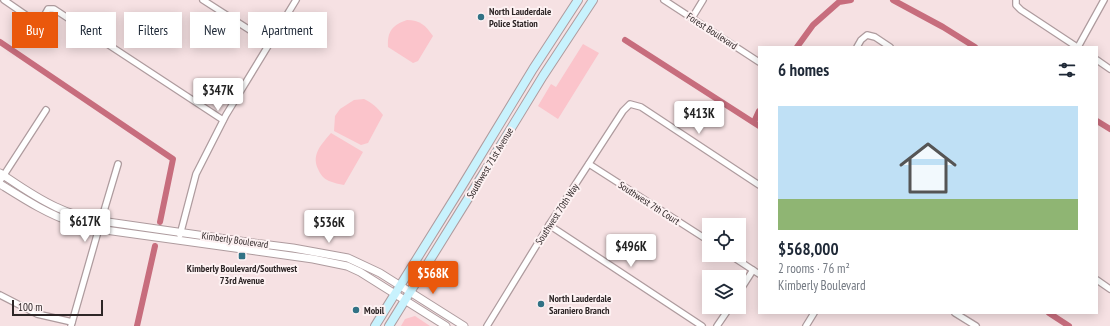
<!DOCTYPE html>
<meta charset="utf-8">
<style>
body{margin:0;font-family:"PT Sans Narrow",sans-serif;background:#f2f2f3;color:#1f2937;height:100vh;display:flex;flex-direction:column;font-size:15px;white-space:nowrap}
*{box-sizing:border-box;margin:0}
p{font-size:13px;color:#747a83}
.icon{flex:none;width:22px;height:22px;fill:none;stroke:currentColor;stroke-width:2;stroke-linecap:round;stroke-linejoin:round}
.map{position:relative;flex:1;overflow:hidden}
.sheet{position:absolute;left:758px;top:46px;width:340px;height:268px;display:flex;flex-direction:column;background:#fff;border-radius:0px;box-shadow:0 2px 10px #0003}
.sheet>*{flex:none}
.banner{position:absolute;left:12px;top:12px;width:380px;height:36px;display:flex;gap:8px}
.fabs{position:absolute;left:702px;top:218px;display:grid;gap:8px}
.fabs a{display:grid;place-items:center;width:44px;height:44px;border-radius:0px;background:#fff;box-shadow:0 2px 10px #0003;font-size:20px}
.scale{position:absolute;left:12px;bottom:10px;width:91px;box-sizing:border-box;padding-left:4px;border:2px solid #2e2627;border-top:0;font-size:11px;line-height:14px;white-space:nowrap;color:#2e2627;-webkit-text-stroke:3px #fdf1f2;paint-order:stroke}
.price{position:absolute;translate:-50% -34px;padding:0 9px;border-radius:4px;background:#fff;color:#222;font-size:13px;line-height:26px;filter:drop-shadow(0 1px 2px #0008)}
.price::after{content:'';position:absolute;left:50%;top:24px;width:12px;height:9px;margin-left:-6px;background:inherit;clip-path:polygon(0 0,100% 0,50% 100%)}
.price.selected{background:#ea580c;color:#fff}
ul{padding:0;list-style:none}
li{display:grid;align-content:center;gap:8px;height:212px;padding:0 20px}
li span{display:grid;place-items:center;height:124px;border-radius:0px;color:#555}
li>.icon{margin-inline-start:auto}
span .icon{width:72px;height:72px;fill:#fffc;stroke-width:1}
li b{font-size:17px}
h2{display:flex;justify-content:space-between;align-items:center;height:48px;padding:0 20px;font-size:17px}
.pill{padding:0 14px;border-radius:0px;background:#fff;box-shadow:0 2px 10px #0003;font-size:14px;line-height:36px}
.pill.selected{background:#ea580c;color:#fff}
.map>svg:first-child{display:block}
</style>
<div class="map">
<svg width="1110" height="326" viewBox="0 0 1110 326">
<rect width="100%" height="100%" fill="#f6e1e3"/>
<g fill="#fbc4cb">
<path d="M407,20c13,0 18,5 26,16l-15,25 -5,2 -25,-16c-1,-15 4,-22 19,-27z"/>
<polygon points="583,44 599,53 558,119 538,106 551,84 556,87"/>
<path d="M364,99c8,4 13,8 19,16l-15,28 -7,2 -27,-14 1,-15 5,-7 14,-9z"/>
<path d="M331,133l32,19 -19,33c-5,-1 -10,-2 -15,-4 -5,-2 -9,-7 -11,-12 -7,-15 4,-25 13,-36z"/>
<polygon points="415,316 430,326 401,326 405,319"/>
</g>
<g fill="none" stroke-linecap="round" stroke-linejoin="round">
<g stroke="#c76d7d" stroke-width="6">
<polyline points="893,0 943,27 975,47"/>
<polyline points="625,40 759,126"/>
<polyline points="0,42 173,159 160,222"/>
<polyline points="797,47 813,25 839,2 851,0"/>
<polyline points="1097,121 1110,129"/>
<polyline points="754,122 759,111"/>
<polyline points="1049,313 1069,326"/>
<polyline points="137,326 155,246"/>
</g>
<g stroke="#ae9b9e" stroke-width="8">
<g id="minor">
<polyline points="4,0 36,22 44,16 48,9 54,9 223,120"/>
<polyline points="203,0 270,43"/>
<polyline points="664,0 759,62"/>
<polyline points="1016,0 1016,5 1021,10 1077,47"/>
<polyline points="692,18 703,0"/>
<polyline points="857,47 861,40 867,35 875,37 890,47"/>
<polyline points="1078,47 1104,0"/>
<polyline points="1097,60 1110,69"/>
<polyline points="589,164 709,241"/>
<polyline points="0,181 46,110"/>
<polyline points="549,225 702,326"/>
<polyline points="180,235 196,174 226,115 296,0"/>
<polyline points="730,255 759,274"/>
<polyline points="1097,280 1110,289"/>
<polyline points="739,292 753,270"/>
<polyline points="0,295 37,314 72,322"/>
<polyline points="955,313 976,326"/>
<polyline points="71,326 101,221 118,164"/>
<polyline points="487,326 549,225 623,111 630,104 641,107 759,185"/>
<polyline points="717,326 730,307"/>
<polyline points="806,326 814,313"/>
</g>
</g>
<g stroke="#ae9b9e" stroke-width="9">
<g id="tertiary">
<path d="M0,173c18,12 36,25 56,34 14,7 30,11 45,14l146,21 46,6 55,10 32,15 84,53"/>
<path d="M0,184c24,15 47,30 74,39 8,3 16,5 24,6l215,30 34,7 13,6 86,54"/>
</g>
</g>
<g stroke="#ae9b9e" stroke-width="10">
<g id="secondary">
<polyline points="375,326 459,191 533,69 578,0"/>
<polyline points="389,326 469,197 543,76 593,0"/>
</g>
</g>
<use href="#minor" stroke="#fff" stroke-width="5.5"/>
<use href="#tertiary" stroke="#fff" stroke-width="7"/>
<use href="#secondary" stroke="#c8f2fd" stroke-width="8"/>
</g>
<g fill="#317285" stroke="#fdf1f2" stroke-width="1.5">
<circle cx="481" cy="17" r="4"/>
<rect x="238" y="252" width="8" height="8" rx="2"/>
<circle cx="541" cy="304" r="4"/>
<circle cx="356" cy="310" r="4"/>
</g>
<g text-anchor="middle" dominant-baseline="central" stroke-width="4" stroke-linejoin="round" paint-order="stroke">
<g font-size="10" font-weight="bold" fill="#2e2627" stroke="#fdf1f2" text-anchor="start">
<text x="489" y="11">North Lauderdale<tspan x="489" dy="12">Police Station</tspan></text>
<text x="242" y="268" text-anchor="middle">Kimberly Boulevard/Southwest<tspan x="242" dy="12">73rd Avenue</tspan></text>
<text x="549" y="298">North Lauderdale<tspan x="549" dy="12">Saraniero Branch</tspan></text>
<text x="364" y="310">Mobil</text>
</g>
<g font-size="10" fill="#2e2627" stroke="#fdf1f2">
<text transform="translate(712 31) rotate(33)">Forest Boulevard</text>
<text transform="translate(490 163) rotate(-59)">Southwest 71st Avenue</text>
<text transform="translate(649 203) rotate(33)">Southwest 7th Court</text>
<text transform="translate(557 214) rotate(-57)">Southwest 70th Way</text>
<text transform="translate(235 240) rotate(8)">Kimberly Boulevard</text>
</g>
</g>
</svg>
<div class="fabs">
<a><svg class="icon" aria-label="locate" viewBox="0 0 24 24"><circle cx="12" cy="12" r="6"/><path d="M12 2v4M12 18v4M2 12h4M18 12h4"/></svg></a>
<a><svg class="icon" aria-label="layers" viewBox="0 0 24 24"><path d="M12 4l9 5-9 5-9-5zM3 14l9 5 9-5"/></svg></a>
</div>
<div class="scale">100 m</div>
<b class="price" style="left:218px;top:112px">$347K</b>
<b class="price" style="left:699px;top:135px">$413K</b>
<b class="price" style="left:85px;top:243px">$617K</b>
<b class="price" style="left:329px;top:244px">$536K</b>
<b class="price" style="left:631px;top:268px">$496K</b>
<b class="price selected" style="left:433px;top:295px">$568K</b>
<div class="banner">
<a class="pill selected">Buy</a>
<a class="pill">Rent</a>
<a class="pill">Filters</a>
<a class="pill">New</a>
<a class="pill">Apartment</a>
</div>
<section class="sheet">
<h2>6 homes<svg class="icon" aria-label="filters" viewBox="0 0 24 24"><path d="M4 7h16M4 17h16"/><circle cx="9" cy="7" r="2"/><circle cx="15" cy="17" r="2"/></svg></h2>
<ul>
<li><span style="background:linear-gradient(#bfe0f5 75%,#8fb573 0)"><svg class="icon" aria-label="home" viewBox="0 0 24 24"><path d="M3 11l9-7 9 7M6 9v11h12V9"/></svg></span><div><b>$568,000</b><p>2 rooms · 76 m²</p><p>Kimberly Boulevard</p></div></li>
</ul>
</section>
</div>
